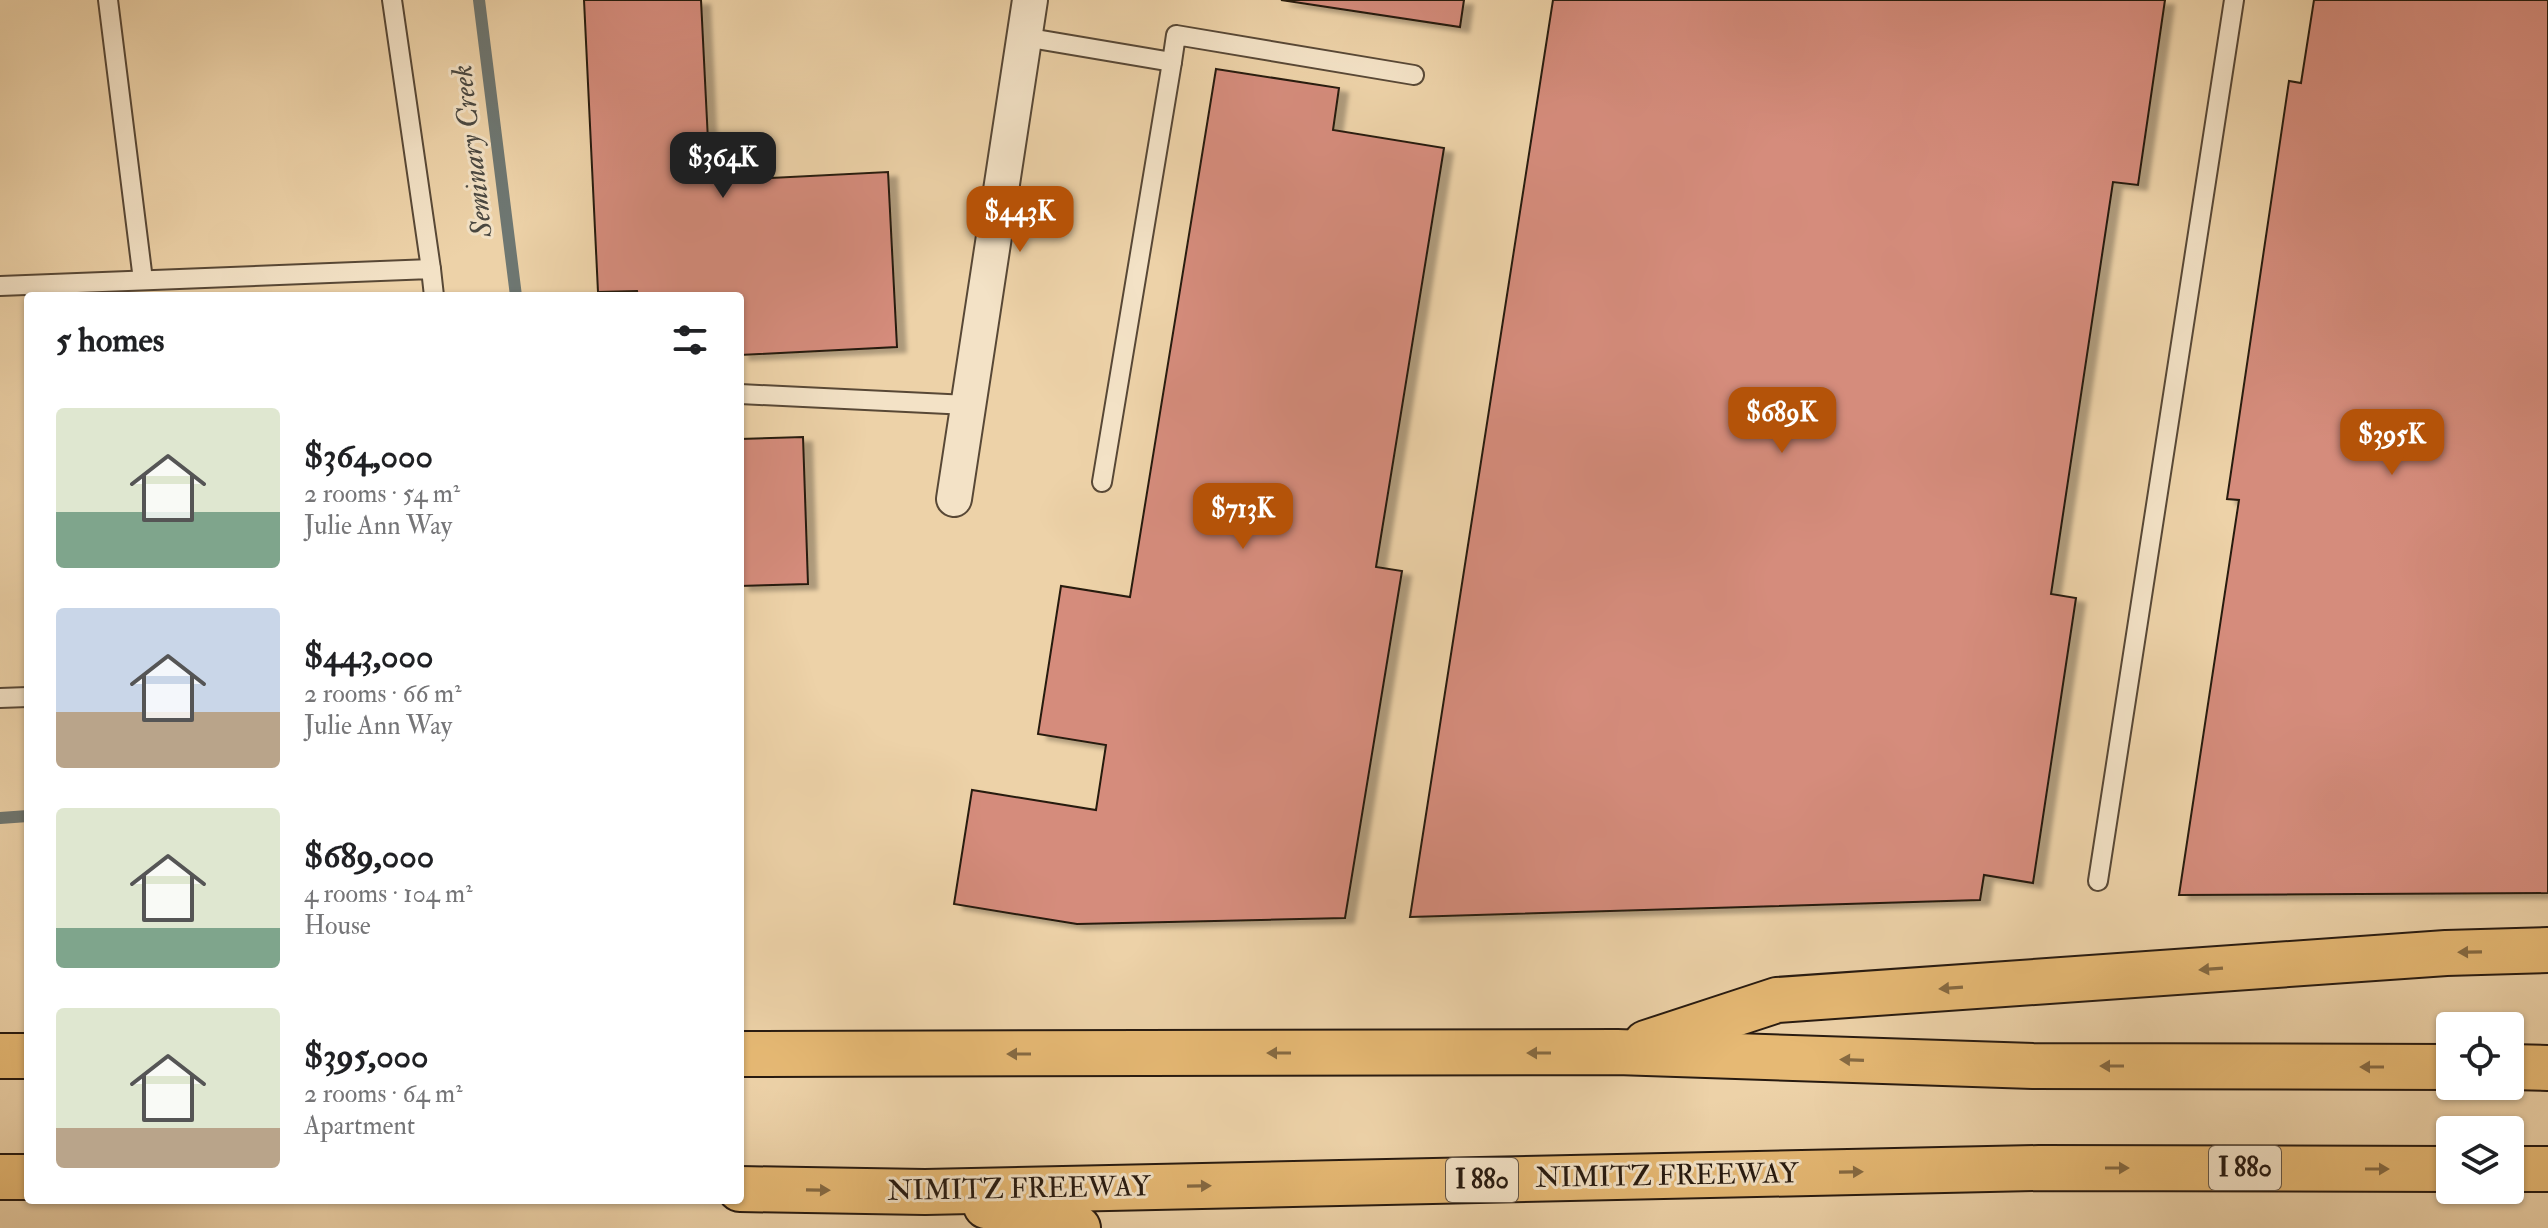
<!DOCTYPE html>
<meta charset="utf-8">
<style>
body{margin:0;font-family:"IM FELL Double Pica",serif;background:#f2f2f2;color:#202124;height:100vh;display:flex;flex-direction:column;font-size:30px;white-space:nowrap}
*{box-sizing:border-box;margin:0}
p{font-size:26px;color:#757577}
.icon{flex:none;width:44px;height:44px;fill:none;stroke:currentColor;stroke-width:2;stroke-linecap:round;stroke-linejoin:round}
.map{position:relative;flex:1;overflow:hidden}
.side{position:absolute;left:24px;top:292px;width:720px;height:912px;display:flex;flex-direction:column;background:#fff;border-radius:8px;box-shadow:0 2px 6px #0004}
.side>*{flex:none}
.controls{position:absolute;left:2436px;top:1012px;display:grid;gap:16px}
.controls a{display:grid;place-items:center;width:88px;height:88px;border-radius:8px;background:#fff;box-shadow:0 2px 6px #0004;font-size:40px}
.price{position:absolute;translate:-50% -68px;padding:0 18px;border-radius:16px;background:#b45309;color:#fff;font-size:26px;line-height:52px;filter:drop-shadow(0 2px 4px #0008)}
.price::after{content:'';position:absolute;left:50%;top:48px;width:24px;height:18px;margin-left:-12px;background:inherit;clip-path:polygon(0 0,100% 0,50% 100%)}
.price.on{background:#222;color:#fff}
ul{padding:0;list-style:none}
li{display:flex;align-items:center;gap:24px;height:200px;padding:0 32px}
li span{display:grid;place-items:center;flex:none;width:224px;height:160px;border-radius:8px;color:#555}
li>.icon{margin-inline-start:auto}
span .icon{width:96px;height:96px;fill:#fffc;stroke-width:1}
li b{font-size:34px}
h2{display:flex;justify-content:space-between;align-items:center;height:96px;padding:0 32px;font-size:34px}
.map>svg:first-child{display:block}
</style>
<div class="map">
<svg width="2548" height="1228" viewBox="0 0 2548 1228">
<defs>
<filter id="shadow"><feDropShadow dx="9" dy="5" stdDeviation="2" flood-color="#0004"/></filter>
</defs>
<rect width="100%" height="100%" fill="#edd2a8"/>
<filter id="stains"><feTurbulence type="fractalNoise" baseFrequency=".0025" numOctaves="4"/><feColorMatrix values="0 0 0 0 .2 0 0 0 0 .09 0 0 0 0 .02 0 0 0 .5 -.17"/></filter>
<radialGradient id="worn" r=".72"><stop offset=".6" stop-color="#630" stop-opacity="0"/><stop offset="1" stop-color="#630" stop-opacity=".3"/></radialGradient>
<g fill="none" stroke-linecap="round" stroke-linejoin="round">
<g stroke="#6e7772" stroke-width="12">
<polyline points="479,0 516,296"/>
<polyline points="0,818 28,816"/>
</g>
</g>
<g fill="#d58c7c" stroke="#271a10" stroke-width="2" filter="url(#shadow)">
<polygon points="584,0 701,0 710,181 888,172 897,347 740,355 740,296 638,296 637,291 598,292"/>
<polygon points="1281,0 1464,0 1460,27"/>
<polygon points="1553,0 2165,0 2138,185 2113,182 2051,594 2076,598 2033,883 1984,875 1980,900 1410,917"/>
<polygon points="2314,0 2548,0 2548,893 2179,895 2239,500 2227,499 2289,81 2301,83"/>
<polygon points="1216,69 1339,88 1333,130 1444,148 1376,567 1402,571 1345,918 1077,924 954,904 972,790 1096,810 1106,745 1038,734 1061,586 1130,597"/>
<polygon points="803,437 808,584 740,586 740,439"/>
</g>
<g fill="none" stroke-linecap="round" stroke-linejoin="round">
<g stroke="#584836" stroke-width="22">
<g id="service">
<polyline points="108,0 143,280"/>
<polyline points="392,0 431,269"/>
<polyline points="1024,37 1172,62 1176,35 1414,75"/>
<polyline points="0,286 431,269 434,296"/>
<polyline points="740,394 968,405"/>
<polyline points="1102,482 1172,62"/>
<polyline points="0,698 28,697"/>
<polyline points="2098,881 2234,0"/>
</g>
</g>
<g stroke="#584836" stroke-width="38">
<polyline id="minor" points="954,499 1030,0"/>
</g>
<g stroke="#271a10" stroke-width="48">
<g id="motorway">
<polyline points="1646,1043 1777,1000 2446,953 2548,950"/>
<polyline points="740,1054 1617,1052 2033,1066 2450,1067"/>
<polyline points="0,1056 28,1056"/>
<polyline points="2510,1067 2548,1068"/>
<polyline points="2510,1169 2548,1169"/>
<polyline points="0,1177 28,1177"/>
<polyline points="740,1189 925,1192 2039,1168 2450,1169"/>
<polyline points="986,1206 1078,1228"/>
</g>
</g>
<use href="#service" stroke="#f3e2c6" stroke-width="18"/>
<use href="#minor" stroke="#f3e2c6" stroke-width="34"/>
<use href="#motorway" stroke="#e6b974" stroke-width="44"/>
</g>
<defs><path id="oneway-solid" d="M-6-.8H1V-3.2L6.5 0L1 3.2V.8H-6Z" transform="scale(2)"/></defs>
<g fill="#866a42">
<use href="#oneway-solid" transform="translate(2470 952) rotate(179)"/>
<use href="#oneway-solid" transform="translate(2211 969) rotate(176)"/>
<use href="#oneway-solid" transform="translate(1951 988) rotate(176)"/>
<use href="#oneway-solid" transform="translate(1279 1053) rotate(180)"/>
<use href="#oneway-solid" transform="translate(1539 1053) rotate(180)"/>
<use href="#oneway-solid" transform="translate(1019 1054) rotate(180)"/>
<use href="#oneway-solid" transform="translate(1852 1060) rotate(-178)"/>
<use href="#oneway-solid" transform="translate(2112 1066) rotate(-180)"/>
<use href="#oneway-solid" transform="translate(2372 1067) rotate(-180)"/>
<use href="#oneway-solid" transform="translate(2117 1168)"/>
<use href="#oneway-solid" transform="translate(2377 1169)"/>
<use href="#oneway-solid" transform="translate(1851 1172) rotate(-1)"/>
<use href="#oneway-solid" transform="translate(1199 1186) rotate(-1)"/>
<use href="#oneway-solid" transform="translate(818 1190) rotate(1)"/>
</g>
<g text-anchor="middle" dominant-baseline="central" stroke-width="6" stroke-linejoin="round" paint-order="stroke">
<g fill="#f3e2c6" stroke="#645647" stroke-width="2">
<rect x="2209" y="1146" width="72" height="44" rx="6"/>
<rect x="1446" y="1158" width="72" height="44" rx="6"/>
</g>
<g font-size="26" font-weight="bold" fill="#271a10">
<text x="2245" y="1168">I 880</text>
<text x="1482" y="1180">I 880</text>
</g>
<g font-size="28" fill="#271a10" stroke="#f3e2c6">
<text transform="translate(1667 1176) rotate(-1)">NIMITZ FREEWAY</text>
<text transform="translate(1019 1189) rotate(-1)">NIMITZ FREEWAY</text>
</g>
<g font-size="30" font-style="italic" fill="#4a4841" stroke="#f3e2c6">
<text transform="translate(472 151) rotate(-97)">Seminary Creek</text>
</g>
</g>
<rect width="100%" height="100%" filter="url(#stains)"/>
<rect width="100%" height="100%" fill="url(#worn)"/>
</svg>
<div class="controls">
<a><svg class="icon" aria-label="locate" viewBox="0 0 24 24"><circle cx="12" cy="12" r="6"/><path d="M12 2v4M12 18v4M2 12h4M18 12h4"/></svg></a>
<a><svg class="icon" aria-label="layers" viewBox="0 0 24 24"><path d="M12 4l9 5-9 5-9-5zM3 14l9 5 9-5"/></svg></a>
</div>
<b class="price on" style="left:723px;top:200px">$364K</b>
<b class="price" style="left:1020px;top:254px">$443K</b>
<b class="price" style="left:1782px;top:455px">$689K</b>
<b class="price" style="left:2392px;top:477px">$395K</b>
<b class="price" style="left:1243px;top:551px">$713K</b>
<section class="side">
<h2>5 homes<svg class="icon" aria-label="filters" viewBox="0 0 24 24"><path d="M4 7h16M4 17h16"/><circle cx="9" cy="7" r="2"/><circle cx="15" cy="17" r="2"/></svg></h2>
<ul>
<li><span style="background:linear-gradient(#dfe7d0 65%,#7fa58c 0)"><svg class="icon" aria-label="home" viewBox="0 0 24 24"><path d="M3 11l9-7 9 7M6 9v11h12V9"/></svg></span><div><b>$364,000</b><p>2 rooms · 54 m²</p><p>Julie Ann Way</p></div></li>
<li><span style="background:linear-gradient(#c9d6e8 65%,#b9a48a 0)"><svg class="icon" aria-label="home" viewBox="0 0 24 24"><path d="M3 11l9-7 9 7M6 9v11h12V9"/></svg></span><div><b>$443,000</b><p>2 rooms · 66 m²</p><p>Julie Ann Way</p></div></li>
<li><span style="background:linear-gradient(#dfe7d0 75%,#7fa58c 0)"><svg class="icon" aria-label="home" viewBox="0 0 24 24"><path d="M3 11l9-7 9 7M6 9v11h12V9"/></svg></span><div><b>$689,000</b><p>4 rooms · 104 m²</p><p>House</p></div></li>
<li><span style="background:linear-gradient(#dfe7d0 75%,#b9a48a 0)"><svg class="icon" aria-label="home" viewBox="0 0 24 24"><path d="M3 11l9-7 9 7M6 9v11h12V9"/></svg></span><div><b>$395,000</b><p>2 rooms · 64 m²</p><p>Apartment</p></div></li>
</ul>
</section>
</div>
